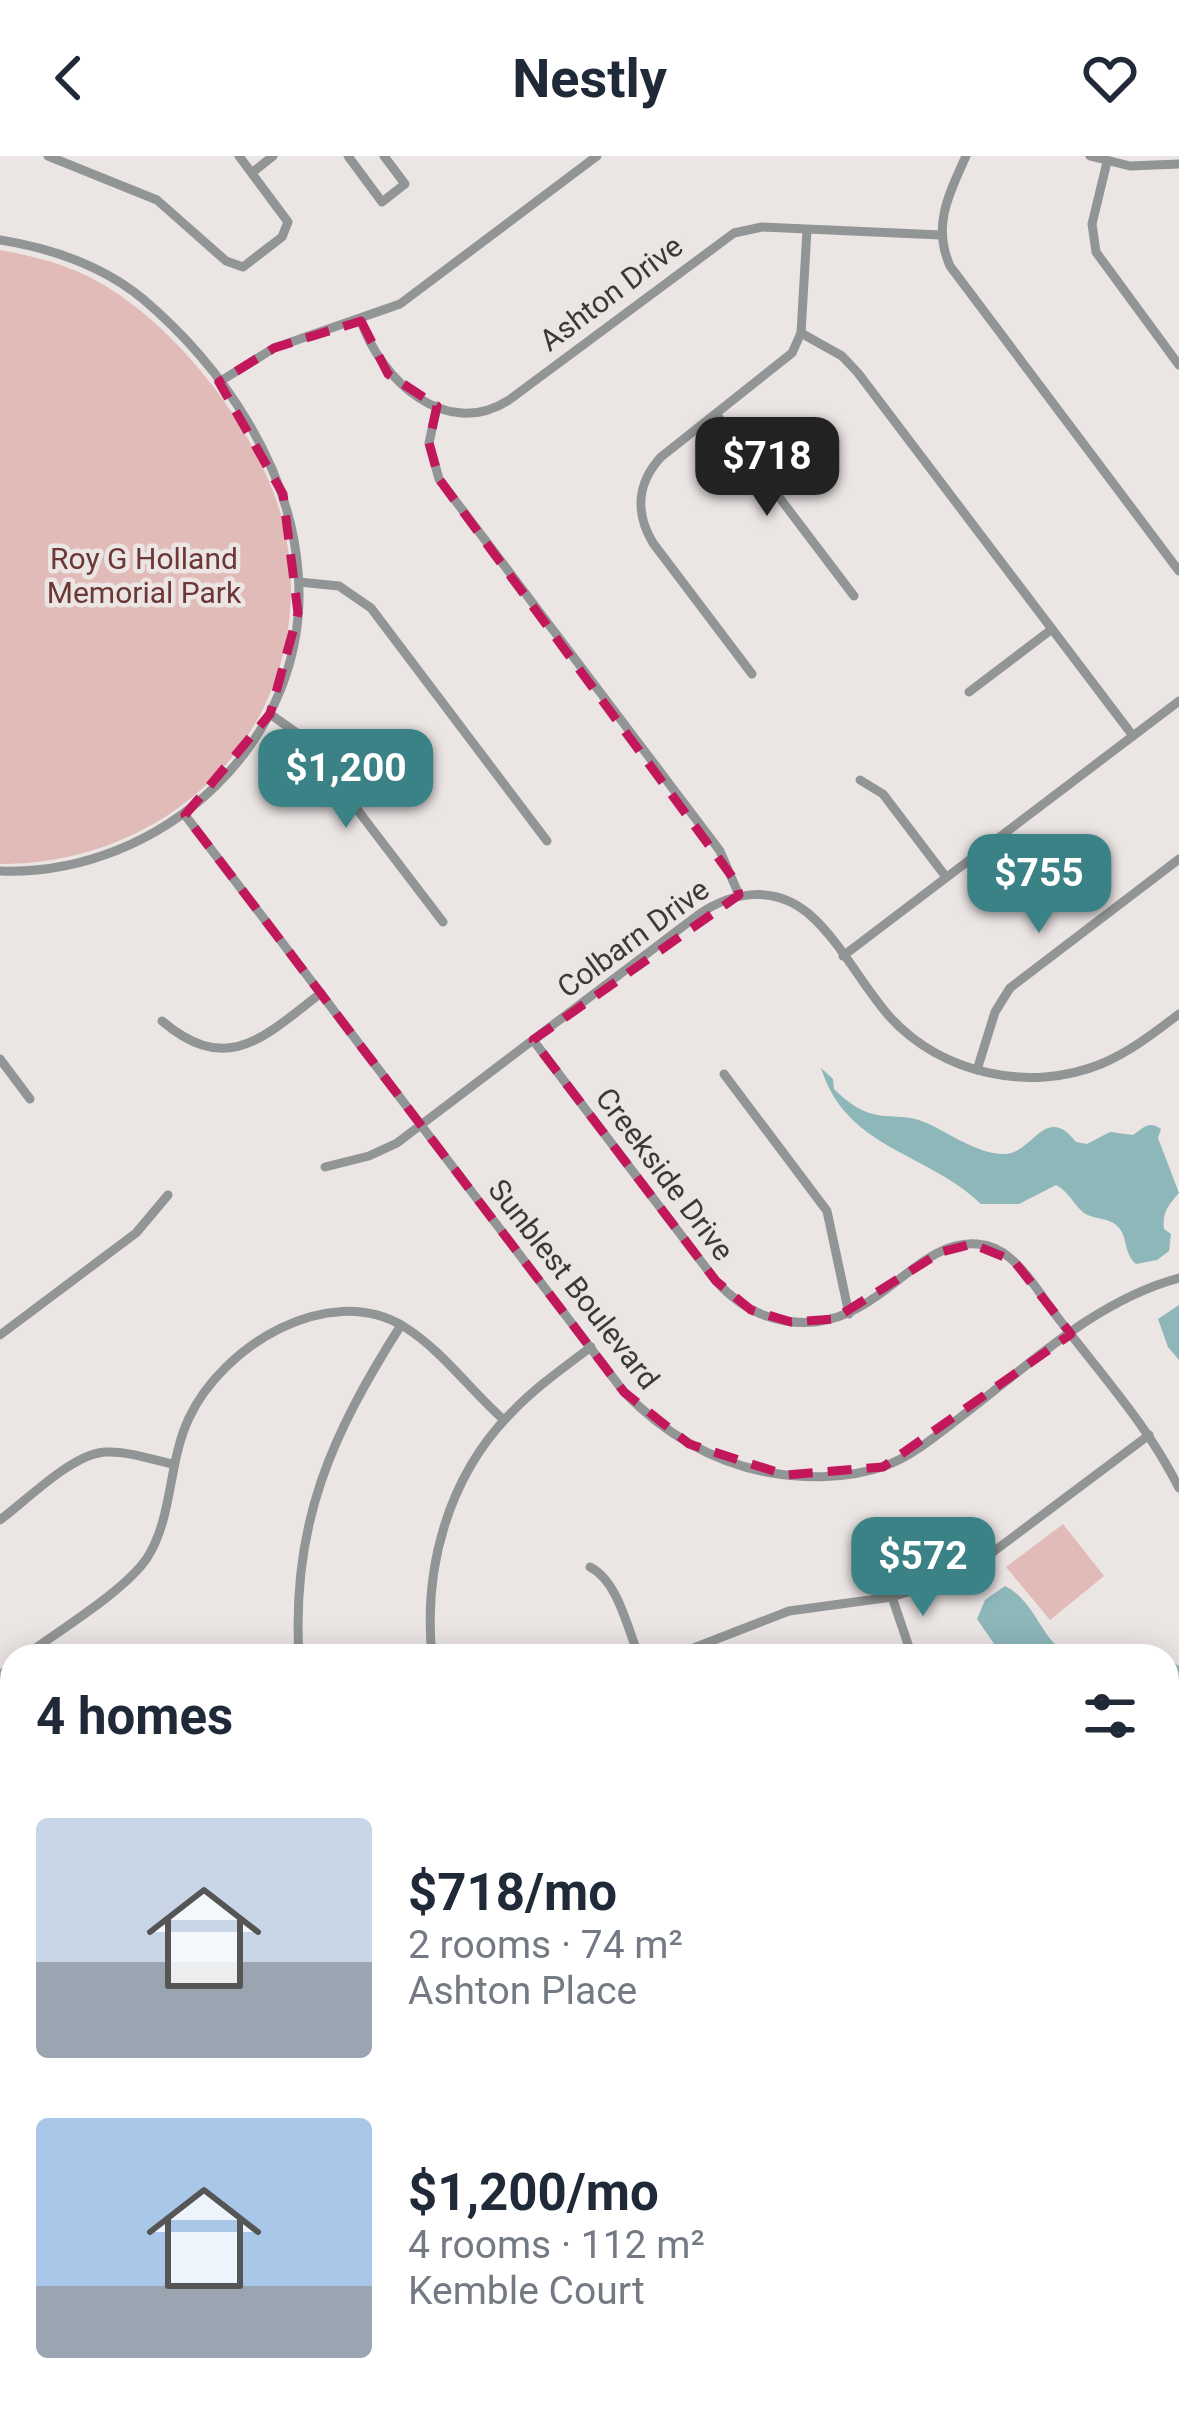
<!DOCTYPE html>
<meta charset="utf-8">
<style>
body{margin:0;font-family:Roboto,sans-serif;background:#f2f2f3;color:#1f2937;height:100vh;display:flex;flex-direction:column;font-size:45px;white-space:nowrap}
*{box-sizing:border-box;margin:0}
p{font-size:39px;color:#747a83}
.icon{flex:none;width:66px;height:66px;fill:none;stroke:currentColor;stroke-width:2;stroke-linecap:round;stroke-linejoin:round}
.map{position:relative;flex:1;overflow:hidden}
.side{position:absolute;left:0px;top:1488px;width:1179px;height:768px;display:flex;flex-direction:column;background:#fff;border-radius:36px 36px 0 0;box-shadow:0 6px 30px #0003}
.side>*{flex:none}
.price{position:absolute;translate:-50% -102px;padding:0 27px;border-radius:24px;background:#3a8286;color:#fff;font-size:39px;line-height:78px;filter:drop-shadow(0 3px 6px #0008)}
.price::after{content:'';position:absolute;left:50%;top:72px;width:36px;height:27px;margin-left:-18px;background:inherit;clip-path:polygon(0 0,100% 0,50% 100%)}
.price.selected{background:#222;color:#fff}
ul{padding:0;list-style:none}
li{display:flex;align-items:center;gap:36px;height:300px;padding:0 36px}
li span{display:grid;place-items:center;flex:none;width:336px;height:240px;border-radius:12px;color:#555}
li>.icon{margin-inline-start:auto}
span .icon{width:144px;height:144px;fill:#fffc;stroke-width:1}
li b{font-size:51px}
h2{display:flex;justify-content:space-between;align-items:center;height:144px;padding:0 36px;font-size:51px}
header{display:flex;justify-content:space-between;align-items:center;height:156px;padding:0 36px;background:#fff;font-size:54px;font-weight:700}
.map>svg:first-child{display:block}
</style>
<header><svg class="icon" aria-label="back" viewBox="0 0 24 24"><path d="M15 5l-7 7 7 7"/></svg>Nestly<svg class="icon" aria-label="heart" viewBox="0 0 24 24"><path d="M12 20l-8-8c-3-5 5-10 8-4 3-6 11-1 8 4z"/></svg></header>
<div class="map">
<svg width="1179" height="2256" viewBox="0 0 1179 2256">
<rect width="100%" height="100%" fill="#ebe5e4"/>
<g fill="#e0bbb8">
<path d="M0,94c33,6 65,14 95,30 84,45 173,161 191,256 33,182 -107,328 -286,328z"/>
<polygon points="1063,1368 1104,1420 1050,1464 1006,1411"/>
<polygon points="0,1876 12,1892 12,2244 258,2244 255,2256 0,2256"/>
<polygon points="1179,1955 1179,2035 1167,2040 1167,1960"/>
<polygon points="467,2244 571,2244 574,2256 436,2256"/>
<polygon points="921,2244 1046,2244 1044,2256 916,2256"/>
</g>
<g fill="#8db7b9">
<path d="M821,912l12,11 1,10c10,10 25,22 39,25 15,4 31,1 46,6 28,10 56,35 87,34 27,-2 40,-51 70,-12l11,2 23,-12 23,3c10,-7 16,-15 28,-6l-3,9 21,55c-11,12 -17,20 -15,36l7,5 -2,17 -12,9 -21,4c-12,-11 -8,-23 -16,-35 -8,-12 -26,-9 -36,-16 -11,-9 -15,-21 -28,-28l-37,19h-38c-54,-52 -135,-55 -160,-136z"/>
<polygon points="1179,1149 1179,1204 1168,1191 1158,1163"/>
<path d="M1005,1430c26,13 34,43 51,59 5,5 12,7 17,11l-72,-2 -24,-35 8,-19z"/>
<polygon points="1167,1503 1179,1510 1179,1634 1167,1626"/>
</g>
<g fill="none" stroke-linecap="round" stroke-linejoin="round">
<g stroke="#8db7b9" stroke-width="3">
<polyline points="0,2099 12,2099"/>
<polyline points="113,2244 136,2251 157,2250 160,2256"/>
</g>
<g stroke="#929595" stroke-width="9">
<polyline points="48,0 157,44 226,105 243,111 282,81 288,66 239,0"/>
<polyline points="348,0 382,46 405,28 384,0"/>
<path d="M966,0c-17,38 -34,69 -16,110l229,305"/>
<polyline points="1090,0 1130,10 1179,8"/>
<polyline points="1107,6 1092,68 1096,96 1179,209"/>
<polyline points="253,16 273,0"/>
<path d="M0,84c50,8 103,26 143,59 79,67 147,167 155,272 15,168 -136,306 -298,300"/>
<path d="M361,165c20,58 84,120 148,79l225,-167 28,-6 179,8"/>
<polyline points="801,177 842,200 858,217 1133,580"/>
<polyline points="219,226 274,192 400,148 597,0"/>
<polyline points="437,250 429,287 439,323 720,695 739,739"/>
<polyline points="716,258 854,440"/>
<polyline points="299,426 339,430 371,452 547,685"/>
<path d="M752,518l-99,-131c-18,-30 -16,-60 8,-86l131,-104 9,-20 6,-103"/>
<polyline points="969,536 1052,473"/>
<polyline points="270,558 301,580 443,766"/>
<polyline points="860,624 883,638 946,721"/>
<path d="M185,659l439,577c39,40 86,69 142,80 38,7 82,7 119,-6 28,-10 53,-32 77,-50 67,-51 134,-116 217,-138"/>
<polyline points="843,800 1179,545"/>
<path d="M162,865c66,56 103,15 159,-28"/>
<path d="M533,884l183,241c19,21 42,36 70,40 89,15 125,-82 191,-77 12,1 24,6 33,14 21,18 35,44 52,65 42,55 86,103 117,165"/>
<polyline points="0,903 30,943"/>
<polyline points="977,914 995,856 1010,832 1179,703"/>
<polyline points="724,918 827,1055 849,1158"/>
<path d="M325,1011l44,-11 28,-13 301,-228c34,-24 77,-30 111,-1 32,28 52,70 80,102 52,58 141,77 212,48 29,-12 53,-31 78,-50"/>
<polyline points="0,1179 136,1077 168,1039"/>
<path d="M0,1364c27,-20 72,-66 105,-68 22,-1 46,7 67,12"/>
<path d="M590,1411c28,14 37,61 49,89"/>
<polyline points="892,1441 912,1500"/>
<path d="M25,1500c33,-25 100,-65 122,-98 26,-40 21,-96 42,-140 33,-71 138,-137 214,-92 38,23 67,64 101,94"/>
<path d="M299,1500c-8,-133 33,-222 102,-331"/>
<path d="M432,1500c-9,-88 16,-179 79,-243 24,-25 52,-45 80,-66"/>
<polyline points="673,1500 789,1455 892,1441 947,1423 993,1396 1149,1279"/>
<polyline points="0,1519 12,1510"/>
<polyline points="0,1704 12,1720"/>
<polyline points="1167,2178 1179,2161"/>
<polyline points="689,2256 703,2245"/>
<polyline points="775,2256 789,2244"/>
<polyline points="1132,2256 1134,2244"/>
</g>
<g stroke="#6a6e6e" stroke-width="14">
<polyline points="0,1861 12,1877"/>
<polyline points="283,2244 291,2256"/>
</g>
<g stroke="#4e5353" stroke-width="15">
<polyline points="1167,1934 1179,1929"/>
<polyline points="393,2256 423,2244"/>
</g>
</g>
<path fill="none" stroke="#c2185b" stroke-width="9" stroke-dasharray="24 15" stroke-linejoin="round" d="M361,165l27,53 49,32 -8,37 10,36 297,403 3,13 -206,145 183,241 35,29 40,12 43,-3 107,-67 31,-8 42,17 57,73 -188,133 -97,8 -97,-31 -65,-52 -439,-577 85,-101 28,-101 -15,-119 -64,-112 55,-34z"/>
<g text-anchor="middle" dominant-baseline="central" stroke-width="9" stroke-linejoin="round" paint-order="stroke">
<g font-size="30" fill="#3c3a39" stroke="#ebe5e4">
<text transform="translate(611 137) rotate(-37)">Ashton Drive</text>
<text transform="translate(633 782) rotate(-36)">Colbarn Drive</text>
<text transform="translate(665 1018) rotate(53)">Creekside Drive</text>
<text transform="translate(574 1128) rotate(52)">Sunblest Boulevard</text>
</g>
<g font-size="30" fill="#6c3735" stroke="#ebe5e4">
<text x="144" y="402">Roy G Holland<tspan x="144" dy="34">Memorial Park</tspan></text>
</g>
</g>
</svg>
<b class="price selected" style="left:767px;top:363px">$718</b>
<b class="price" style="left:346px;top:675px">$1,200</b>
<b class="price" style="left:1039px;top:780px">$755</b>
<b class="price" style="left:923px;top:1463px">$572</b>
<section class="side">
<h2>4 homes<svg class="icon" aria-label="filters" viewBox="0 0 24 24"><path d="M4 7h16M4 17h16"/><circle cx="9" cy="7" r="2"/><circle cx="15" cy="17" r="2"/></svg></h2>
<ul>
<li><span style="background:linear-gradient(#c9d6e8 60%,#9aa5b1 0)"><svg class="icon" aria-label="home" viewBox="0 0 24 24"><path d="M3 11l9-7 9 7M6 9v11h12V9"/></svg></span><div><b>$718/mo</b><p>2 rooms · 74 m²</p><p>Ashton Place</p></div></li>
<li><span style="background:linear-gradient(#a9c7e8 70%,#9aa5b1 0)"><svg class="icon" aria-label="home" viewBox="0 0 24 24"><path d="M3 11l9-7 9 7M6 9v11h12V9"/></svg></span><div><b>$1,200/mo</b><p>4 rooms · 112 m²</p><p>Kemble Court</p></div></li>
</ul>
</section>
</div>
